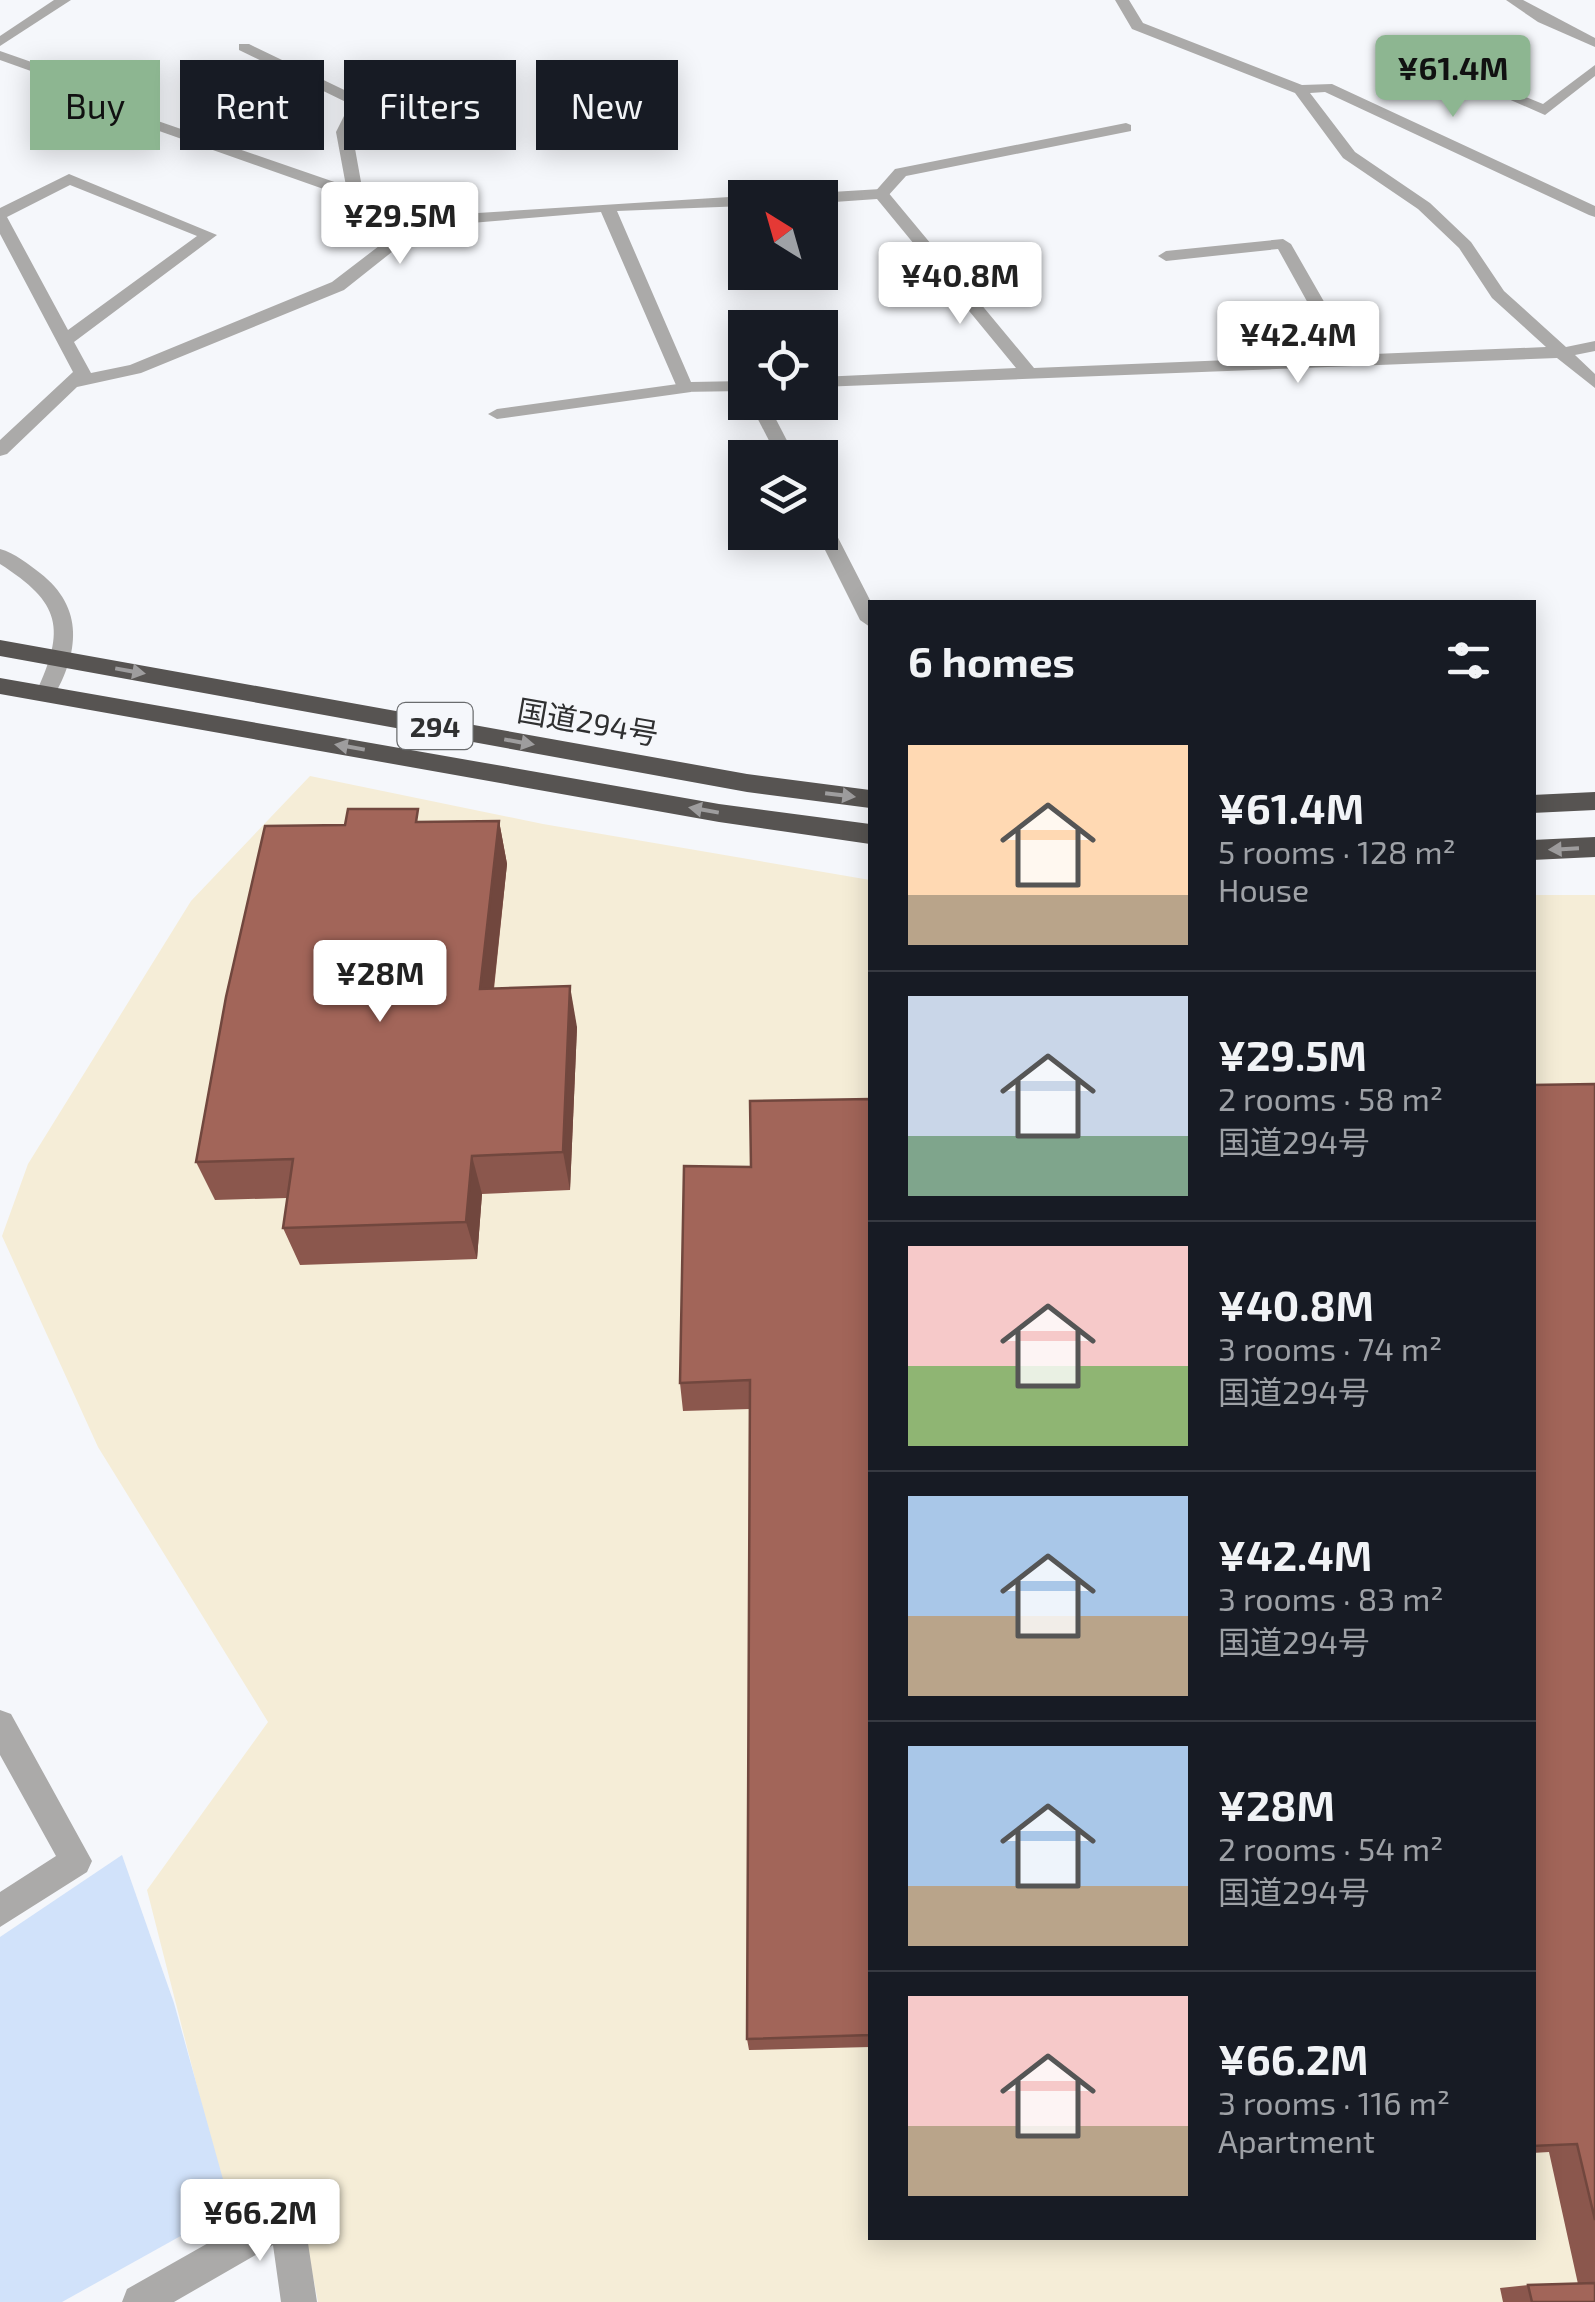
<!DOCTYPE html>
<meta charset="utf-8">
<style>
body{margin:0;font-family:"Exo 2","Noto Sans JP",sans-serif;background:#242831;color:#f1f3f6;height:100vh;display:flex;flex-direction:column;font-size:38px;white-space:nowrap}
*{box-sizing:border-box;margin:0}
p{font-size:32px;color:#9ea1a6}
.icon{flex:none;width:55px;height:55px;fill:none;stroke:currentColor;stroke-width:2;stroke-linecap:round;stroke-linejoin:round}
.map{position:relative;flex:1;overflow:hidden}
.sheet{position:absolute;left:868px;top:600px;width:668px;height:1640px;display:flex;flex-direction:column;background:#171b24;border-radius:0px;box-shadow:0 5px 25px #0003}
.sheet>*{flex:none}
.guide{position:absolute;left:30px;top:60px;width:688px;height:90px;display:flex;gap:20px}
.needle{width:65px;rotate:323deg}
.controls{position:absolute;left:728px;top:180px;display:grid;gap:20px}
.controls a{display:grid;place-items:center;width:110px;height:110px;border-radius:0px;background:#171b24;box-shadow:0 5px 25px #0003;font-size:50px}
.price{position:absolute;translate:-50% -85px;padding:0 22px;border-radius:10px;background:#fff;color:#222;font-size:32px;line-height:65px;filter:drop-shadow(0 2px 5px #0008)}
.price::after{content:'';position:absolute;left:50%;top:60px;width:30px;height:22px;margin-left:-15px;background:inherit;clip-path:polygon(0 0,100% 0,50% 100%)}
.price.current{background:#8db691;color:#111}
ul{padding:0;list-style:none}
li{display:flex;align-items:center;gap:30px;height:250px;padding:0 40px}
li+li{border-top:2px solid #363941}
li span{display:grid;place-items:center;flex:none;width:280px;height:200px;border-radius:0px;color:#555}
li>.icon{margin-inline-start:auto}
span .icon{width:120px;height:120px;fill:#fffc;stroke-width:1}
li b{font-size:42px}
h2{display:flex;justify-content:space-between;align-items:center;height:120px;padding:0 40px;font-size:42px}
.pill{padding:0 35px;border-radius:0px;background:#171b24;box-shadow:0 5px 25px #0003;font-size:35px;line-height:90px}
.pill.current{background:#8db691;color:#111}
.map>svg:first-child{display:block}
</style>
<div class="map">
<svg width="1595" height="2302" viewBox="0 0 1595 2302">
<rect width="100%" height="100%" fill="#f5f7fb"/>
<polygon fill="#f5edd7" points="310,776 543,824 870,880 870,2238 1532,2238 1532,895 1595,895 1595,2302 318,2302 295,2184 232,2224 147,1890 268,1722 98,1447 2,1236 28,1164 191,901"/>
<polygon fill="#d1e2fa" points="122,1855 174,2003 231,2208 62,2302 0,2302 0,1937"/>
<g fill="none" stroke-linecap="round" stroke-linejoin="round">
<g fill="#abaaa9" fill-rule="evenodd">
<polygon points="1126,123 1131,125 1131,131 906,176 887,197 873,194 895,169"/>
<polygon points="1283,239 1291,244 1358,361 1355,365 1340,361 1278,249 1166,261 1158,256 1166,251"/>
<polygon points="685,383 691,384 691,392 497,419 488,414 497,409"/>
</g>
<g fill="#abaaa9" fill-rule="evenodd">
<polygon points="54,0 71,0 0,46 0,36"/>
<polygon points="1115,0 1129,0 1143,23 1302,85 1332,84 1595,206 1595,217 1589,215 1325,92 1310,93 1355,152 1430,203 1471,242 1504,291 1566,347 1595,341 1595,351 1575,355 1595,374 1595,388 1557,358 820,387 820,377 1016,368 877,199 820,203 820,198 807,198 815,193 881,189 887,191 1034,368 1546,347 1492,298 1459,248 1418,209 1343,158 1295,93 1132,29"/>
<polygon points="1506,0 1523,0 1595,38 1595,47 1538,22"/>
<path d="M239,44h10l114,55 3,3 -14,30 11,61 45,34 37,-12 300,-19 5,2h-5v8l-128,5 74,171 54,-1v10l-66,1 -78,-180 -154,13 -35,11 -68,54 -203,83 -64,14 -70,67 -7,2v-16l73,-68 -73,-138v-26l69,-34 148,61 -143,107 17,31 39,-8 202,-83 64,-49 -47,-35 -204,-72v-6h10l191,66 -10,-54 14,-28 -111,-54zM70,185l127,51 -129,94 -61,-113z"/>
<polygon points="0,51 80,79 82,82 70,85 0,60"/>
<polygon points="1595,65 1595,76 1545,115 1456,76 1468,73 1543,104"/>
<polygon points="749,402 767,402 796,458 778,458"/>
<polygon points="820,516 830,522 871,602 870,627 860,620 816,532 820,532"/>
<path d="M0,549c15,4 28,15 40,24 45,35 39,80 13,125l-7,2 -10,-7c30,-65 25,-90 -36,-129z"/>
<polygon points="0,1710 11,1714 92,1861 87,1872 0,1927 0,1892 56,1856 0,1755"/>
<polygon points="286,2199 298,2205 304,2217 317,2302 281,2302 273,2245 174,2302 122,2302 127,2289"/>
</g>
<g fill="#575452" fill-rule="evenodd">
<polygon points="0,640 747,774 870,790 870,808 747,792 0,656"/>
<polygon points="0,678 719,804 870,824 870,844 719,822 0,694"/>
<polygon points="1595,792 1595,810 1532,813 1532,795"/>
<polygon points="1595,837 1595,857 1532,860 1532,840"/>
</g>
</g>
<g fill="#8b574d">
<polygon points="499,821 507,864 494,989 577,1027 570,1190 482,1194 477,1259 300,1265 283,1228 287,1198 215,1200 196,1162 345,825 422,822"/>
<polygon points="1595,1084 1595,2302 1503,2302 1500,2288 1528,2285 1578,2284 1549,2152 1532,2153 1532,1085"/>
<polygon points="870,1099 870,2047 749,2050 747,2039 750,1409 683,1411 680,1383 751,1167"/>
</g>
<g fill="#71473e">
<polygon points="499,821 507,864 489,1030 480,989"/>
<polygon points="570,986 577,1027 570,1190 563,1152"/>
<polygon points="472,1156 482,1194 477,1259 466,1222"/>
</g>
<g fill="#a26559" stroke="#71473e" stroke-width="2.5">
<polygon points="348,809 418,809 416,822 499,821 480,989 570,986 563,1152 472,1156 466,1222 283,1228 293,1159 196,1162 226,997 265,826 345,825"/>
<polygon points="1595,1084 1595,2220 1577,2144 1532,2146 1532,1085"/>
<polygon points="870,1099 870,2035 747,2039 750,1380 680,1383 684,1166 751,1167 750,1101"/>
<polygon points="1595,2283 1595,2302 1532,2302 1528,2285"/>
</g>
<defs><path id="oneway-solid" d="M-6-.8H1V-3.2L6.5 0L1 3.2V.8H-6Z" transform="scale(2.5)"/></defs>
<g fill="#9e9d9e">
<use href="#oneway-solid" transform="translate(130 671) rotate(10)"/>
<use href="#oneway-solid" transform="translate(519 742) rotate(10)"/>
<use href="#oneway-solid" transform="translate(350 747) rotate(-170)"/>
<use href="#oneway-solid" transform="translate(840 795) rotate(7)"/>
<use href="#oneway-solid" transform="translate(704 810) rotate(-170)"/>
<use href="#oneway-solid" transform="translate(1564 849) rotate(177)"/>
</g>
<g text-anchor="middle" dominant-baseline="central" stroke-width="10" stroke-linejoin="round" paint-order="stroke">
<rect fill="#f5f7fb" stroke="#6a6c6e" stroke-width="2.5" x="397.5" y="703" width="75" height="46" rx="8"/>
<g font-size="28" font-weight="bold" fill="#2f3031">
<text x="435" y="726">294</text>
</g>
<g font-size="30" fill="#2f3031" stroke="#f5f7fb">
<text transform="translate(588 721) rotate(10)">国道294号</text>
</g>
</g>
</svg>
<div class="controls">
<a><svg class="needle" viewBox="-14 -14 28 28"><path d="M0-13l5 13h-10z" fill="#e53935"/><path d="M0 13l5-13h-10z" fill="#9ea1a6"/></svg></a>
<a><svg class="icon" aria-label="locate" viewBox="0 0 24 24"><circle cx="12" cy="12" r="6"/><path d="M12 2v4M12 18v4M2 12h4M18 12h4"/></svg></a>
<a><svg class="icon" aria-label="layers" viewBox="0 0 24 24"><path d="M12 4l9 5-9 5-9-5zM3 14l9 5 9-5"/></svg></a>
</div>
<b class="price current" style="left:1453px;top:120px">¥61.4M</b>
<b class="price" style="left:400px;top:267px">¥29.5M</b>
<b class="price" style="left:960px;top:327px">¥40.8M</b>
<b class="price" style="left:1298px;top:386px">¥42.4M</b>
<b class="price" style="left:380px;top:1025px">¥28M</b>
<b class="price" style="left:260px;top:2264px">¥66.2M</b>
<div class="guide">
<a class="pill current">Buy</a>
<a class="pill">Rent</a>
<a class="pill">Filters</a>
<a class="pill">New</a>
</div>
<section class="sheet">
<h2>6 homes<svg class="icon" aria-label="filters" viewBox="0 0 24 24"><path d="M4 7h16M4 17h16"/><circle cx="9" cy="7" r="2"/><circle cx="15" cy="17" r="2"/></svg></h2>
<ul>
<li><span style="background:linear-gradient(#ffd9b3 75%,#b9a48a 0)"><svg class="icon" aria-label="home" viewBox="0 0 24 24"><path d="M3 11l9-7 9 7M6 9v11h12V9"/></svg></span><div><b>¥61.4M</b><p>5 rooms · 128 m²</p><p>House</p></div></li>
<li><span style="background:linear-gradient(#c9d6e8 70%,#7fa58c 0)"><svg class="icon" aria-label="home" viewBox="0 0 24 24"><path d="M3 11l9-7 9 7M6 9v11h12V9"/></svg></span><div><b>¥29.5M</b><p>2 rooms · 58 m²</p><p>国道294号</p></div></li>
<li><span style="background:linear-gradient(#f6c9c9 60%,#8fb573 0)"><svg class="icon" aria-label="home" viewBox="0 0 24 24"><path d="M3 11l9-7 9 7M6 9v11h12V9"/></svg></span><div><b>¥40.8M</b><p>3 rooms · 74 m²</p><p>国道294号</p></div></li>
<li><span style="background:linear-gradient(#a9c7e8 60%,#b9a48a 0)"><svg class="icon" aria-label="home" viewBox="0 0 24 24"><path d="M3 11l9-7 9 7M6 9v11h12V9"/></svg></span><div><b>¥42.4M</b><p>3 rooms · 83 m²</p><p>国道294号</p></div></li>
<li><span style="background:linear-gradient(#a9c7e8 70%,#b9a48a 0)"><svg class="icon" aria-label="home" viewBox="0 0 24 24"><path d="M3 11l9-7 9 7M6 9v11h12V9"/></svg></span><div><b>¥28M</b><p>2 rooms · 54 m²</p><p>国道294号</p></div></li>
<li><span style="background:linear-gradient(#f6c9c9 65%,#b9a48a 0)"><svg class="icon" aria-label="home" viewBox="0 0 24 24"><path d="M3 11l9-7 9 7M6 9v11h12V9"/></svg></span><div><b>¥66.2M</b><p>3 rooms · 116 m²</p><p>Apartment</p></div></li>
</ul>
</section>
</div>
